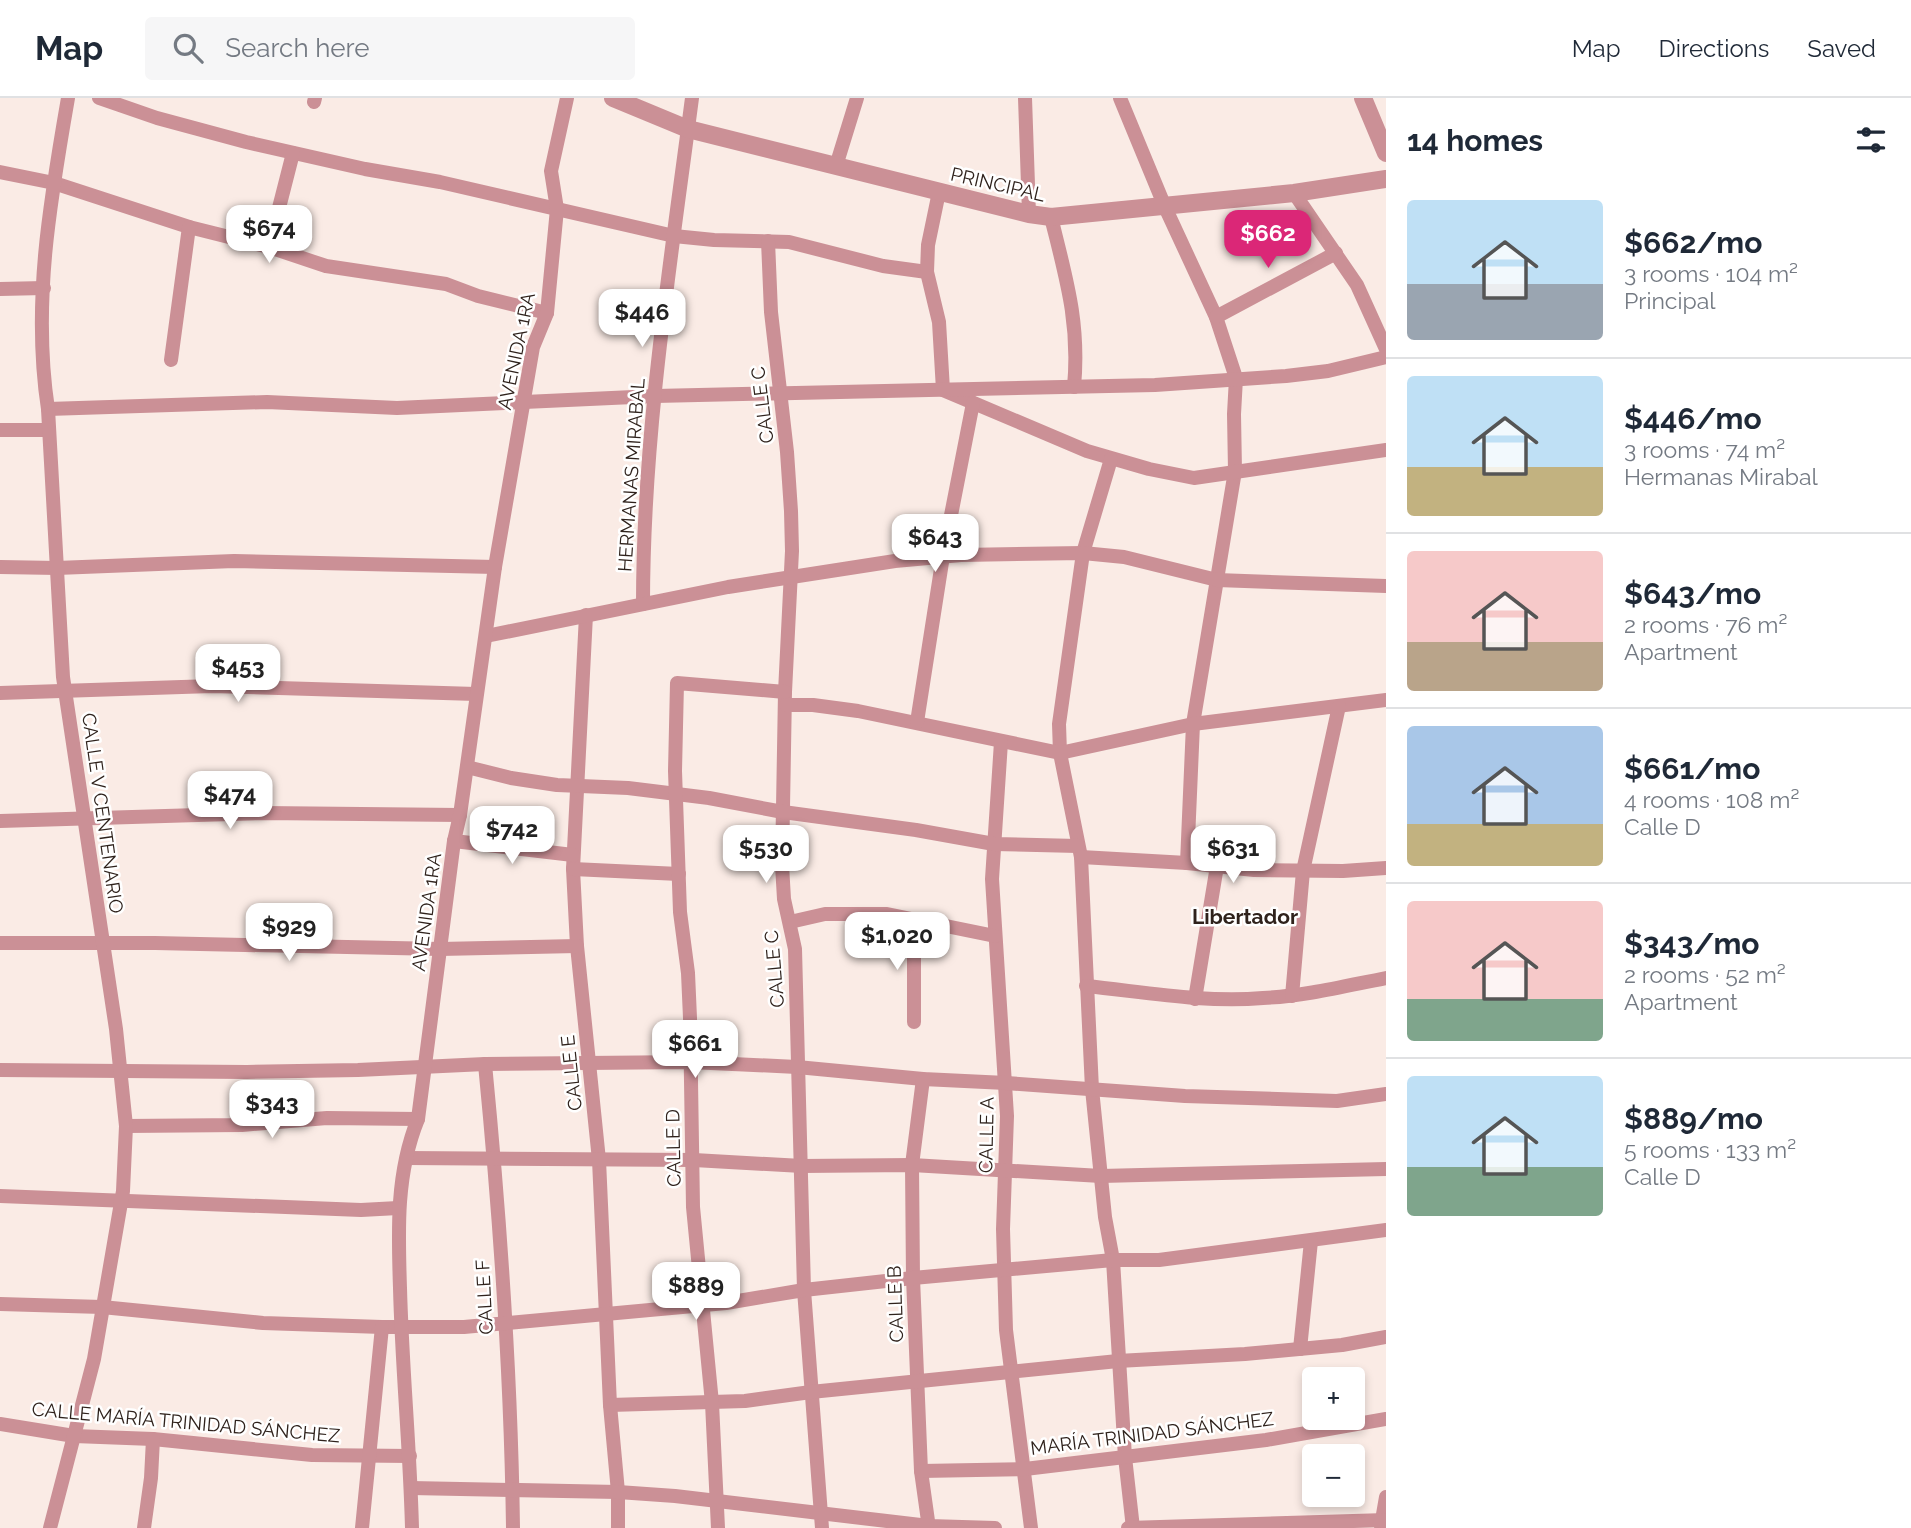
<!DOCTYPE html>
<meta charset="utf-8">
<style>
body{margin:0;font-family:Raleway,sans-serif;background:#f6f6f7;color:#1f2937;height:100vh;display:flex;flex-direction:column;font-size:26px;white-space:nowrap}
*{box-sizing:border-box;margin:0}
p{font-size:23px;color:#747a83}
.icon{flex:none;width:38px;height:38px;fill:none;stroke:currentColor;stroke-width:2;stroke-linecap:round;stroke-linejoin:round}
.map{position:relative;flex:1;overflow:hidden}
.side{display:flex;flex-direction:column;background:#fff;width:525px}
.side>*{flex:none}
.tools{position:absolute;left:1302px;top:1269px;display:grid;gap:14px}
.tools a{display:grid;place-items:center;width:63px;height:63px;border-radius:7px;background:#fff;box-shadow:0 4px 10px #0003;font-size:35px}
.price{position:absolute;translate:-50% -60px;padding:0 16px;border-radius:14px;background:#fff;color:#222;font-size:23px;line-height:46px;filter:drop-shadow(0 2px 4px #0008)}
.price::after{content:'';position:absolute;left:50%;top:42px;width:21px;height:16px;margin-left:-10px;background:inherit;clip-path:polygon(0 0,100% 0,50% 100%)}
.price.on{background:#db2777;color:#fff}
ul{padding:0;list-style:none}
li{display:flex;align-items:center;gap:21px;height:175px;padding:0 21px}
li+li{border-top:2px solid #e0e1e3}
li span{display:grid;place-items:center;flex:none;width:196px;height:140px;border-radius:7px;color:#555}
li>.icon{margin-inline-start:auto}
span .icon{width:84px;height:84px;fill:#fffc;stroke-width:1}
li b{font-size:30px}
h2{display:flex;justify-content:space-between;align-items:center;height:84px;padding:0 21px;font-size:30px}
header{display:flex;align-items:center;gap:42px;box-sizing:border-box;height:98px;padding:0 35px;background:#fff;border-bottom:2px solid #e0e1e3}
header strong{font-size:33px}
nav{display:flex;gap:38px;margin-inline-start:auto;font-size:24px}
.search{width:490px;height:63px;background:#f6f6f7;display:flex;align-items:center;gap:18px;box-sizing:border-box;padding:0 24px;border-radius:7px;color:#747a83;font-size:26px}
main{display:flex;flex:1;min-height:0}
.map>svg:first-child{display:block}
</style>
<header>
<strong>Map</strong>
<div class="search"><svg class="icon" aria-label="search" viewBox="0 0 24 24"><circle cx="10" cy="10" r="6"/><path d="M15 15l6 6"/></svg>Search here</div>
<nav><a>Map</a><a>Directions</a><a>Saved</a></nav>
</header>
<main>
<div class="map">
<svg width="1386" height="1430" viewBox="0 0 1386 1430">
<rect width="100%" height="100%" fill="#faebe5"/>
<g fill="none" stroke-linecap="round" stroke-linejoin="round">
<g stroke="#cb9096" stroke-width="14">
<polyline points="99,0 157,20 246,44 365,71 440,84 674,138 714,142 789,144 883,168 927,174"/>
<polyline points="1025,0 1029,116"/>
<polyline points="1120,0 1165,109 1216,219 1236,280 1234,316 1235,373 1193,626 1187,765"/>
<polyline points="314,4 315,0"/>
<polyline points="836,68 857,0"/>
<polyline points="0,74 54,85 189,129 269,149 326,168 446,186 478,198 547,215"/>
<polyline points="939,94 928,147 927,174 939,224 943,292 1087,353 1149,371 1194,380 1386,352"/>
<polyline points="1294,95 1357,187 1386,251"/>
<path d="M1051,119c15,61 29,106 23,170"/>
<polyline points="768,143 771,214 787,354 791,413 792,453 785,594 782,767 784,801 795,851 804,1192 822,1430"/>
<polyline points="269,149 293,55"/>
<polyline points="0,191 44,190"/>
<polyline points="1216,219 1336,155"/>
<polyline points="171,262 189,129"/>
<polyline points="48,311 267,304 397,310 655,298 1155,287 1286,278 1328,273 1386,259"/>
<polyline points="0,332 48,332"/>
<polyline points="1111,361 1083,455 1059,626 1060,655 1081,759 1092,991 1105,1119 1113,1162 1125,1359 1133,1430"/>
<polyline points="0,469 57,470 234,463 495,469"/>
<path d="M643,506c0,-169 27,-338 49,-506"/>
<polyline points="586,517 573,771 577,848 599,1062 610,1307 618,1394 618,1430"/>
<polyline points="486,538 728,489 895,463 961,457 1083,455 1124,459 1217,482 1386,488"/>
<polyline points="0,595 212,588 476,596"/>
<polyline points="786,607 813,607 858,613 1060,655 1193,626 1386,602"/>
<polyline points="917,624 943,458 973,305"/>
<polyline points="1001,644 992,781 1007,1018 1003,1131 1006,1232 1031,1430"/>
<polyline points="467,669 511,680 557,687 628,690 709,700 783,714 916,732 994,746 1078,748"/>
<polyline points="0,723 263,715 460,717"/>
<polyline points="454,743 573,757"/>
<polyline points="1081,759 1187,765 1254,772 1343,773 1386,770"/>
<polyline points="573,771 679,776"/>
<polyline points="790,824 825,816 887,816 995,838"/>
<polyline points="914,824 914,924"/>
<polyline points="0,845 155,845 440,851 577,848"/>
<path d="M1086,888c59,6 118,17 177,12 42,-2 82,-12 123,-20"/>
<polyline points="1292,898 1303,773 1339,608"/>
<polyline points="1195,901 1217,768"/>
<path d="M485,966c15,154 26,309 28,464"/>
<polyline points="0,972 247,974 358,972 485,966 690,964 797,969 923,981 1006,985 1185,998 1337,1003 1386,996"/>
<polyline points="923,981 912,1067 913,1180 921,1373 929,1430"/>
<polyline points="126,1028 242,1027 327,1020 418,1021"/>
<polyline points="407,1060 694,1062 802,1068 912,1067 1101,1078 1386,1071"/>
<polyline points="0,1098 361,1112 398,1110"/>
<polyline points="0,1206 102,1209 263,1225 382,1229 464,1229 726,1205 804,1192 913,1180 1113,1162 1159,1162 1386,1132"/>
<polyline points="1300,1251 1311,1143"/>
<polyline points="610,1307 745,1303 811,1294 1118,1263 1245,1256 1342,1247 1386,1239"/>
<polyline points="0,1326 74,1338 153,1341 312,1357 410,1358"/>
<polyline points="921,1373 1025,1371 1266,1342 1386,1321"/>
<polyline points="411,1390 618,1394 675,1398 929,1428 995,1430"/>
<polyline points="1381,1428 1386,1399"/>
<path d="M50,1430l44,-169 29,-168 3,-65 -10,-97 -53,-352 -15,-268c-16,-104 2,-208 20,-311"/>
<polyline points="144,1430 151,1380 153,1341"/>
<polyline points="362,1430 382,1229"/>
<path d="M412,1430c-2,-80 -10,-160 -12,-240 -2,-58 -4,-115 18,-169l36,-278 6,-26 35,-248 38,-220 14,-34 10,-104 -6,-38 16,-73"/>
<polyline points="718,1430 712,1305 693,1109 690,920 688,875 680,814 675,673 677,585 785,594"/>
<polyline points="1128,1430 1386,1422"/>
</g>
<g stroke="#cb9096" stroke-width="18">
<polyline points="613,0 688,31 1029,116 1051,119 1294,95 1386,81"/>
<polyline points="1363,0 1386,55"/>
</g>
</g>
<g text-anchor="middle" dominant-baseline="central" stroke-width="5" stroke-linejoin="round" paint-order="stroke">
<g font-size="19" fill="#2f221c" stroke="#fff">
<text transform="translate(998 86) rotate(13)">PRINCIPAL</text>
<text transform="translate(516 253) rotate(-78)">AVENIDA 1RA</text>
<text transform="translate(762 307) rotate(-97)">CALLE C</text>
<text transform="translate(631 377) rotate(-86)">HERMANAS MIRABAL</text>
<text transform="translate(103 715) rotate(82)">CALLE V CENTENARIO</text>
<text transform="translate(426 814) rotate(-82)">AVENIDA 1RA</text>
<text transform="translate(774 871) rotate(-95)">CALLE C</text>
<text transform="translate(571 975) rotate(-96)">CALLE E</text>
<text transform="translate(986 1037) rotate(-89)">CALLE A</text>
<text transform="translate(673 1050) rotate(-91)">CALLE D</text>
<text transform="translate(484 1199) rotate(-93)">CALLE F</text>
<text transform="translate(895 1206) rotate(-92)">CALLE B</text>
<text transform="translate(186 1324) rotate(5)">CALLE MARÍA TRINIDAD SÁNCHEZ</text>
<text transform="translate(1152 1335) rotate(-7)">MARÍA TRINIDAD SÁNCHEZ</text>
</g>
<g font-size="21" font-weight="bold" fill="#2f221c" stroke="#fff">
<text x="1245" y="818">Libertador</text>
</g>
</g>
</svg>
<div class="tools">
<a>+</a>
<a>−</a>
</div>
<b class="price" style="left:269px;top:167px">$674</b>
<b class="price on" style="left:1268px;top:172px">$662</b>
<b class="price" style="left:642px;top:251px">$446</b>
<b class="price" style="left:935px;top:476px">$643</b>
<b class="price" style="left:238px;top:606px">$453</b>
<b class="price" style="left:230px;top:733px">$474</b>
<b class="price" style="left:512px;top:768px">$742</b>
<b class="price" style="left:766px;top:787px">$530</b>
<b class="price" style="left:1233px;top:787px">$631</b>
<b class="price" style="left:289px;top:865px">$929</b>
<b class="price" style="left:897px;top:874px">$1,020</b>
<b class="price" style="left:695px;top:982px">$661</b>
<b class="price" style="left:272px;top:1042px">$343</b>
<b class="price" style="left:696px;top:1224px">$889</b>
</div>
<section class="side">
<h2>14 homes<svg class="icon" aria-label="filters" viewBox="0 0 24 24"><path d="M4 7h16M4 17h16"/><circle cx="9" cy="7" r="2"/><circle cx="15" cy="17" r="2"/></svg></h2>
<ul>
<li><span style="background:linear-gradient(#bfe0f5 60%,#9aa5b1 0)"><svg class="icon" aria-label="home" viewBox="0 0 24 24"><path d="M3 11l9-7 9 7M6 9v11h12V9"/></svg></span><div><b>$662/mo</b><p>3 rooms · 104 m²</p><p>Principal</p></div></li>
<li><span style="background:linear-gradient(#bfe0f5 65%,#c2b280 0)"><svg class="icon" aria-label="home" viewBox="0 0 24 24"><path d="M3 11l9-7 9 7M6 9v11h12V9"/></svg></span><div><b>$446/mo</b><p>3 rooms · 74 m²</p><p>Hermanas Mirabal</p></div></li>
<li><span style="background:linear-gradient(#f6c9c9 65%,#b9a48a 0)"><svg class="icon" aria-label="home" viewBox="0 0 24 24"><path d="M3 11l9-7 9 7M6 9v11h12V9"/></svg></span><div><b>$643/mo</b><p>2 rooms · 76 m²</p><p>Apartment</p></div></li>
<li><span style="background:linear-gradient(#a9c7e8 70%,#c2b280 0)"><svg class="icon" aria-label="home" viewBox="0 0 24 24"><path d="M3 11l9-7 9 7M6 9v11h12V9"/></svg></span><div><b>$661/mo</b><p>4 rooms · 108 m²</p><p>Calle D</p></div></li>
<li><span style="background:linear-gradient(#f6c9c9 70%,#7fa58c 0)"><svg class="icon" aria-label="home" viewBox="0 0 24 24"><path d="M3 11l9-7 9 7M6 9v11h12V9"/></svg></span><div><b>$343/mo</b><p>2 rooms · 52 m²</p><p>Apartment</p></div></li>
<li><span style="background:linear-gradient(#bfe0f5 65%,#7fa58c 0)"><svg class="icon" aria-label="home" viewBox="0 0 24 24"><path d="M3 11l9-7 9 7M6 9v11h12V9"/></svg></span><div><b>$889/mo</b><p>5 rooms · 133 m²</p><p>Calle D</p></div></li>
</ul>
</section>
</main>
